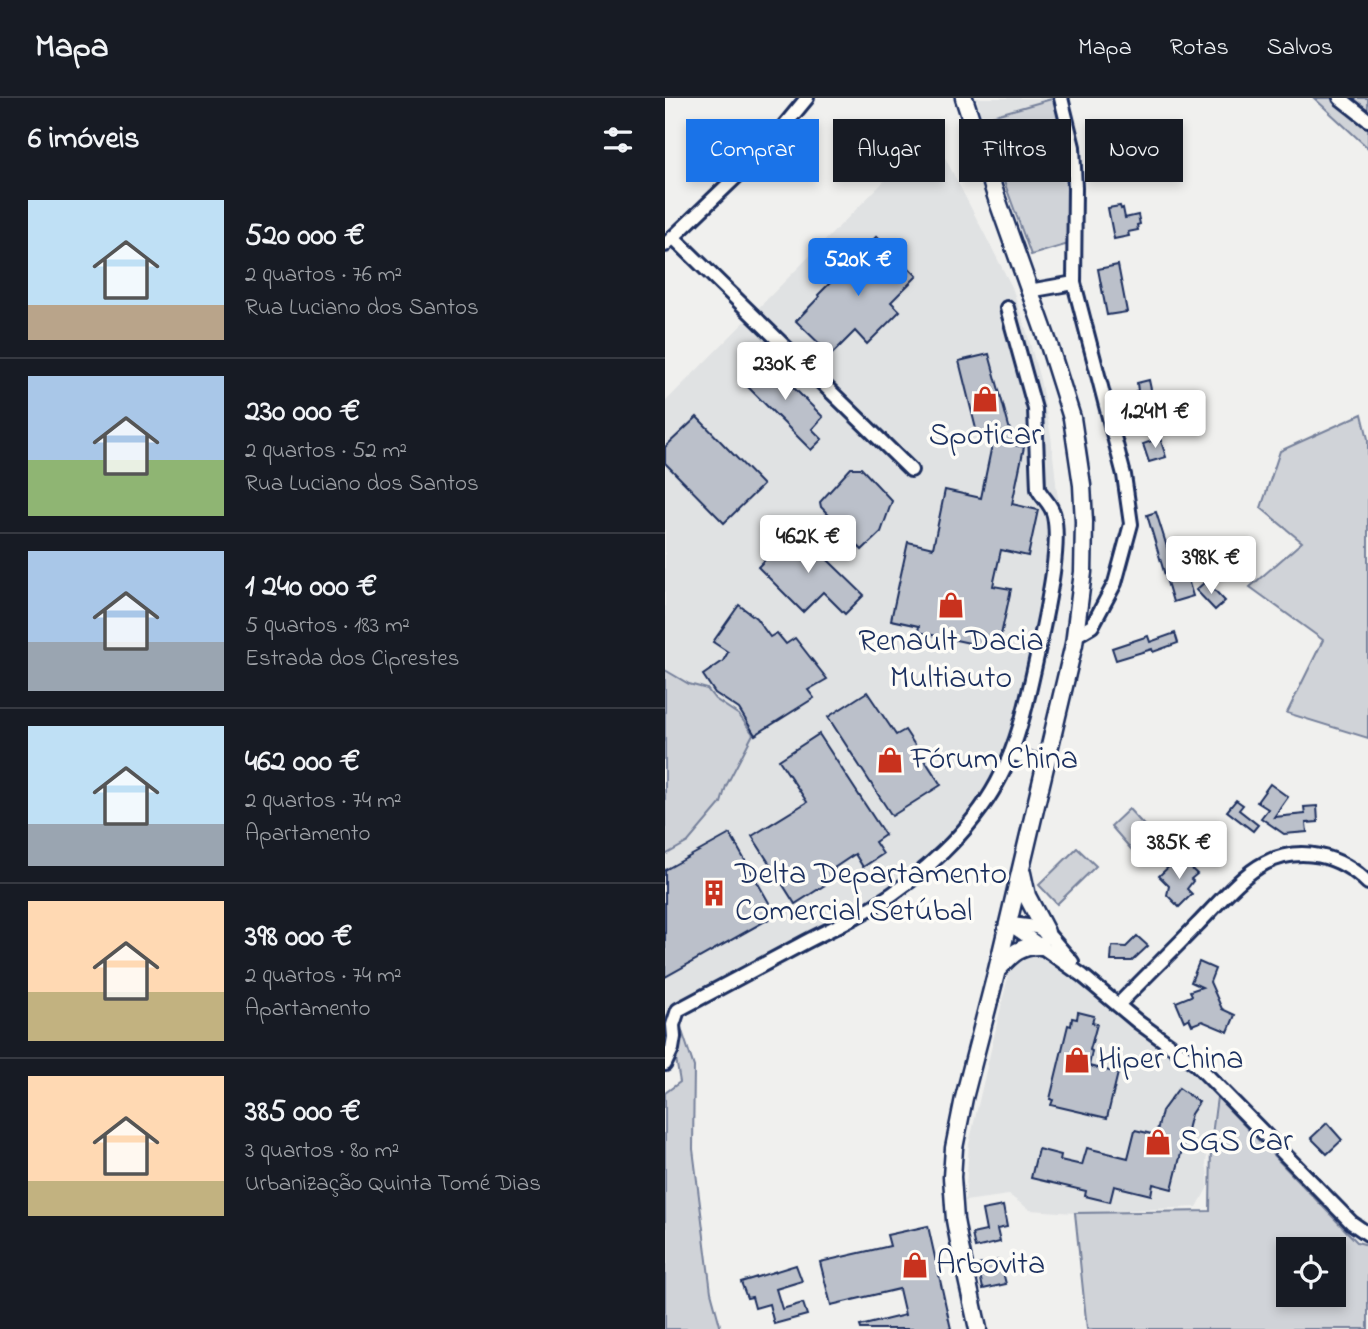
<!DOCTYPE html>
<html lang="pt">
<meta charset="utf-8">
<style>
body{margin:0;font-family:"Indie Flower",sans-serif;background:#20242c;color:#f1f3f6;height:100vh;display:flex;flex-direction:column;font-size:26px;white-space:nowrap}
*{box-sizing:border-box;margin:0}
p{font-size:23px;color:#9ea1a6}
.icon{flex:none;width:38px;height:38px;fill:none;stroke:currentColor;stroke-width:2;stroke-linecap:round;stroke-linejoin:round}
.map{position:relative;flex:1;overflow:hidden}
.details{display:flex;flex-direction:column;background:#171b24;width:665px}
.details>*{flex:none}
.hud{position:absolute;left:21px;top:21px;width:576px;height:63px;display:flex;gap:14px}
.buttons{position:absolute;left:611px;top:1139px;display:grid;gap:14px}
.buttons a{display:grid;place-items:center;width:70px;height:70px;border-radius:0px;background:#171b24;box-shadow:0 4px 10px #0003;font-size:35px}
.price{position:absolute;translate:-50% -60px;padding:0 16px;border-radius:7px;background:#fff;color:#222;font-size:23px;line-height:46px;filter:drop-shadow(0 2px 4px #0008)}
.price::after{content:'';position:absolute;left:50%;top:42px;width:21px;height:16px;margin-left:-10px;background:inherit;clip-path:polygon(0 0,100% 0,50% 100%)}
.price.selected{background:#1a73e8;color:#fff}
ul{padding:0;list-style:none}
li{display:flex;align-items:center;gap:21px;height:175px;padding:0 28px}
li+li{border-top:2px solid #363941}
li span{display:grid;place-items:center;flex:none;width:196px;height:140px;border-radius:0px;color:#555}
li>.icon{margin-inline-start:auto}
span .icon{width:84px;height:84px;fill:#fffc;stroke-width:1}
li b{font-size:30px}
h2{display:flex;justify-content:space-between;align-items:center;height:84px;padding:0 28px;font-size:30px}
.chip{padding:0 24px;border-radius:0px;background:#171b24;box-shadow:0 4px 10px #0003;font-size:24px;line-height:63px}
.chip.selected{background:#1a73e8;color:#fff}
header{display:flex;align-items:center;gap:42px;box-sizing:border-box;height:98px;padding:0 35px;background:#171b24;border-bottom:2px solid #363941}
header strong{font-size:33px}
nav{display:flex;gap:38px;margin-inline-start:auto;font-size:24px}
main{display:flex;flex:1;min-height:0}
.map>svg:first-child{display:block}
</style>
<header>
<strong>Mapa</strong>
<nav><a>Mapa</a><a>Rotas</a><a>Salvos</a></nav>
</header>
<main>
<section class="details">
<h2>6 imóveis<svg class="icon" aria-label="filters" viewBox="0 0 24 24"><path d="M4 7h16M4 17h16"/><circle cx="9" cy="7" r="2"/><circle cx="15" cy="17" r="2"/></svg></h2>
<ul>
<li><span style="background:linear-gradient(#bfe0f5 75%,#b9a48a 0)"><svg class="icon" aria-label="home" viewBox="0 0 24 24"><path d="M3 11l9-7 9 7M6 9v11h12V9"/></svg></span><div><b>520 000 €</b><p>2 quartos · 76 m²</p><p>Rua Luciano dos Santos</p></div></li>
<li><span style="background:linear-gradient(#a9c7e8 60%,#8fb573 0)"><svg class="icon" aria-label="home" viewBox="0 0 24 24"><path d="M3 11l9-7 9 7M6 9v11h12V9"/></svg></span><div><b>230 000 €</b><p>2 quartos · 52 m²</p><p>Rua Luciano dos Santos</p></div></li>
<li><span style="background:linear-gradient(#a9c7e8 65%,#9aa5b1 0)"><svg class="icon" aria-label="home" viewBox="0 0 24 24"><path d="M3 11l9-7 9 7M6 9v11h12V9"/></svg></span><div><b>1 240 000 €</b><p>5 quartos · 183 m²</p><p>Estrada dos Ciprestes</p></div></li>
<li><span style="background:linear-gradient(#bfe0f5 70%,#9aa5b1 0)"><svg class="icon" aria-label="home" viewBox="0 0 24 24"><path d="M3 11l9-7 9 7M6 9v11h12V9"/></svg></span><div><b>462 000 €</b><p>2 quartos · 74 m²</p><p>Apartamento</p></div></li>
<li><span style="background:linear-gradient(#ffd9b3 65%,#c2b280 0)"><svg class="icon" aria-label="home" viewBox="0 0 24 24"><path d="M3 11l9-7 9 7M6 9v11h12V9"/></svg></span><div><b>398 000 €</b><p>2 quartos · 74 m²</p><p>Apartamento</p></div></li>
<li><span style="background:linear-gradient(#ffd9b3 75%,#c2b280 0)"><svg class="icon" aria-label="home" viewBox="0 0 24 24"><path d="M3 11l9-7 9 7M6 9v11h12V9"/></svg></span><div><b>385 000 €</b><p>3 quartos · 80 m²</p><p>Urbanização Quinta Tomé Dias</p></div></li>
</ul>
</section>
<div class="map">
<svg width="703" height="1231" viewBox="0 0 703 1231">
<rect width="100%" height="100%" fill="#f0f0ee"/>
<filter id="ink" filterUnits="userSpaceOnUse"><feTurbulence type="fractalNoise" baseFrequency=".0143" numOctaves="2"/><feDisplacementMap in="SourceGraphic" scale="14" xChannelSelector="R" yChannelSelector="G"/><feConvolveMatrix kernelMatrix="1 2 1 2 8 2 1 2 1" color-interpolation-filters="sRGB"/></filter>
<g filter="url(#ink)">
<g fill="#e0e2e3">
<polygon points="312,0 390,0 316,21"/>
<polygon points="265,45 275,50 347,189 362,234 375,282 386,338 392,394 397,419 398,453 395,488 388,528 373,589 358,642 338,688 313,725 291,750 255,781 216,810 187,828 79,885 0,929 0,757 23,744 56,705 61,688 74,617 50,601 42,591 24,586 0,572 0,304 256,46"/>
<polygon points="373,855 408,878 489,944 528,973 551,996 541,1065 543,1077 543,1089 532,1109 410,1115 365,1112 344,1097 300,1103 304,1046 345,870 351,861 357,857"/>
</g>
<g fill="#d0d3d8" stroke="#76819b" stroke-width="2" fill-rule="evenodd">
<path d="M390,0c13,49 14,95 17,145l-41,12 -50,-136z"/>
<polygon points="649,0 703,0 703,50"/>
<polygon points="697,316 703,341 703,640 622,615 658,542 585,489 637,444 596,410 615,353"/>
<polygon points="0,572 24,586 42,591 50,601 74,617 88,636 61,688 56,705 23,744 0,757"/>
<polygon points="464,711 498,748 479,766 446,728"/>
<polygon points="412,750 431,768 392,806 374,787"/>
<polygon points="14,924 29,969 28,1051 46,1194 56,1231 0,1231 0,995 15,984 11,961 3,932"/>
<path d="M552,999l140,145 11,3v84h-281l-12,-116 135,-2 1,-69zM623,1152h45v45h-45z"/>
</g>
<g fill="#bbc0ca" stroke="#1b2f5e" stroke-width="2">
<polygon points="452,50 453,59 456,59 458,69 452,70 452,75 436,78 434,58 438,58 437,52"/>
<polygon points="455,108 456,111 458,110 460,120 473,117 475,126 472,127 473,132 463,134 464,138 449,141 443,110"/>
<polygon points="212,138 252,178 226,204 235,213 202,246 190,233 166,257 131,223 154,199 153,197"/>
<polygon points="453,167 462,214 442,217 433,171"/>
<polygon points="324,256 349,347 359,349 347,406 373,412 363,458 336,452 328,488 346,491 333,551 253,534 254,528 226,522 243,444 268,450 280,392 316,400 328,342 313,339 294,263"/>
<polygon points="100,261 158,319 147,331 157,341 146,352 76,282 83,275 85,277"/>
<polygon points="484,282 491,315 483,316 482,312 476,313 471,293 473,293 472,285"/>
<polygon points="32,319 98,387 59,425 0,365 0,349"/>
<polygon points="495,340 501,359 484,364 478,346"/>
<polygon points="186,370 196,370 227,403 216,434 197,452 156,409 155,404"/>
<polygon points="491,414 503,452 505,451 510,464 517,462 528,498 508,504 482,417"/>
<polygon points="131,431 199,497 180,516 158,494 138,514 93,469"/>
<polygon points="541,483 560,503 550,512 531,492"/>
<polygon points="74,507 91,520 105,539 112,535 121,546 130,540 162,581 143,592 149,600 90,637 74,611 50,595 38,577 58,563 63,554 48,544"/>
<polygon points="510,535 513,545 488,554 487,551 451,562 447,550 483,538 485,544"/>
<polygon points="202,594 231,637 240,632 276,687 227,718 163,619"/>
<polygon points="154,636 220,737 210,744 218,756 198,769 190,756 169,770 174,778 130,806 87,738 142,704 114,662"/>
<polygon points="605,686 623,699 609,719 640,716 639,709 652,708 653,724 641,725 642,734 619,736 596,720 603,711 592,704"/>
<polygon points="571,702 578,707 574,712 593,727 588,733 562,713"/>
<polygon points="65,736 111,817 0,879 0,772"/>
<polygon points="514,759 532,776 526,781 528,783 522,791 527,796 514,809 502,797 504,788 494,778"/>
<polygon points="472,838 483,848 467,863 446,863 447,848 461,849"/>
<polygon points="534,864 550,871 545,884 557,911 570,917 563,934 537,923 527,927 524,920 519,923 511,904 526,898 527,897 525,893 537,889 526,884"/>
<polygon points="413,914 429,918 427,925 432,926 425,952 427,953 424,968 453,975 442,1020 386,1007 388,1002 385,1001 403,927 406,928 407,920 412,921"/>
<polygon points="514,990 534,1004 526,1016 507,1091 488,1086 486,1097 449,1088 445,1104 420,1098 421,1093 366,1080 373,1051 396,1057 395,1062 417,1067 422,1050 463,1060 470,1032 491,1037 497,1013"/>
<polygon points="662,1025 677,1042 662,1056 646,1040"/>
<polygon points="338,1108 342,1129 332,1131 335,1144 310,1150 307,1136 321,1133 317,1112"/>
<polygon points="263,1128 286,1231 196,1231 195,1228 240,1217 234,1191 166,1207 155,1164 225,1148 222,1137"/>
<polygon points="335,1162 341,1186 318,1191 313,1167"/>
<polygon points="131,1167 137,1183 111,1191 117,1211 138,1205 142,1217 109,1226 104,1206 90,1210 87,1199 82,1200 76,1184"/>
</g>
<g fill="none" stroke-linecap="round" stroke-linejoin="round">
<g stroke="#1b2f5e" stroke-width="18">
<g id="minor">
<polyline points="396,0 408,49 410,90 409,185 459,377 466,426 450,485 427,528 410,538"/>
<polyline points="675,0 703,22"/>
<polyline points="8,139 246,372"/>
<polyline points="0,147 99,52 142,0"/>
<polyline points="364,193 409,185"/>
<polyline points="346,655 381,666"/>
<polyline points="343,825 418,878 473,924 531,966 687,1125 703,1136"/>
<polyline points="346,826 371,829 381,834 407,864"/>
<path d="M453,907c26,-27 53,-53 79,-80 20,-20 43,-49 68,-62 36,-18 75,-8 103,20"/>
<path d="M0,966l7,-15 2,-12 -1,-12 5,-15c40,-21 81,-43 122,-65 24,-13 50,-24 74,-39 47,-29 97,-75 123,-123 23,-41 32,-91 42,-136 7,-35 22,-98 15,-131 -2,-12 -11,-17 -16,-27l-3,-80 -28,-101"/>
</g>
</g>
<g stroke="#1b2f5e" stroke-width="21">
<g id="major">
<polyline points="299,0 332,101 384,247 407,320 417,387 419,424 418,474 409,546 332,872 299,1000 289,1050 287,1079 290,1122 295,1149 313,1231"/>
<polyline points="357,775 362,798 381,834"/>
<path d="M334,870c13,-14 22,-23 42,-22"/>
</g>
</g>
<use href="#minor" stroke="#fdfcf7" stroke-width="12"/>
<use href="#major" stroke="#fdfcf7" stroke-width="16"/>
</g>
</g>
<defs>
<g id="shop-bare" transform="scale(2.1)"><path d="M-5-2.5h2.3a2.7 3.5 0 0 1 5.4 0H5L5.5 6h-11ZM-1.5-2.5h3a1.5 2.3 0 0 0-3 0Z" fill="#c8321e" stroke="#fdfcf7" stroke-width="2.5" paint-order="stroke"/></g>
<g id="building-bare" transform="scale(2.1)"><path d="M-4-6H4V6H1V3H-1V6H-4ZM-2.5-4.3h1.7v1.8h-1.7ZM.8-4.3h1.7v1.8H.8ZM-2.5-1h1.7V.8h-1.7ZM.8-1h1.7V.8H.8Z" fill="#c8321e" stroke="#fdfcf7" stroke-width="2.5" paint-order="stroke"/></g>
</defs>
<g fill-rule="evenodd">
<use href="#shop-bare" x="320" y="301"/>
<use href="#shop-bare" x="286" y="507"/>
<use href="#shop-bare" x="225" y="662"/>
<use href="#building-bare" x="49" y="795"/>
<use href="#shop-bare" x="412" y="962"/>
<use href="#shop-bare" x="493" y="1044"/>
<use href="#shop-bare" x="250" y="1167"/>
</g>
<g text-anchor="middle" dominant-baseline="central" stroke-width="7" stroke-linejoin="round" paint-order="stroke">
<g font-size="32" fill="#1b2f5e" stroke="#fdfcf7" text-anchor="start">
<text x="320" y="338" text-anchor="middle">Spoticar</text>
<text x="286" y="544" text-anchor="middle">Renault Dacia<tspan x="286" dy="37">Multiauto</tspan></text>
<text x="246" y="662">Fórum China</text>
<text x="70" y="777">Delta Departamento<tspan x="70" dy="37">Comercial Setúbal</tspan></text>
<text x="433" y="962">Hiper China</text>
<text x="514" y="1044">SGS Car</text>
<text x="271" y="1167">Arbovita</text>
</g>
</g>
</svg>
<div class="buttons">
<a><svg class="icon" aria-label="locate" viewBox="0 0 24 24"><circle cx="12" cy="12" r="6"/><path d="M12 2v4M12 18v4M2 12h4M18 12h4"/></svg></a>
</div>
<b class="price selected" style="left:193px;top:200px">520K €</b>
<b class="price" style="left:120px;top:304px">230K €</b>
<b class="price" style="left:490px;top:352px">1.24M €</b>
<b class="price" style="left:143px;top:477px">462K €</b>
<b class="price" style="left:546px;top:498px">398K €</b>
<b class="price" style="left:514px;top:783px">385K €</b>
<div class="hud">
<a class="chip selected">Comprar</a>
<a class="chip">Alugar</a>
<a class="chip">Filtros</a>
<a class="chip">Novo</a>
</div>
</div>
</main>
